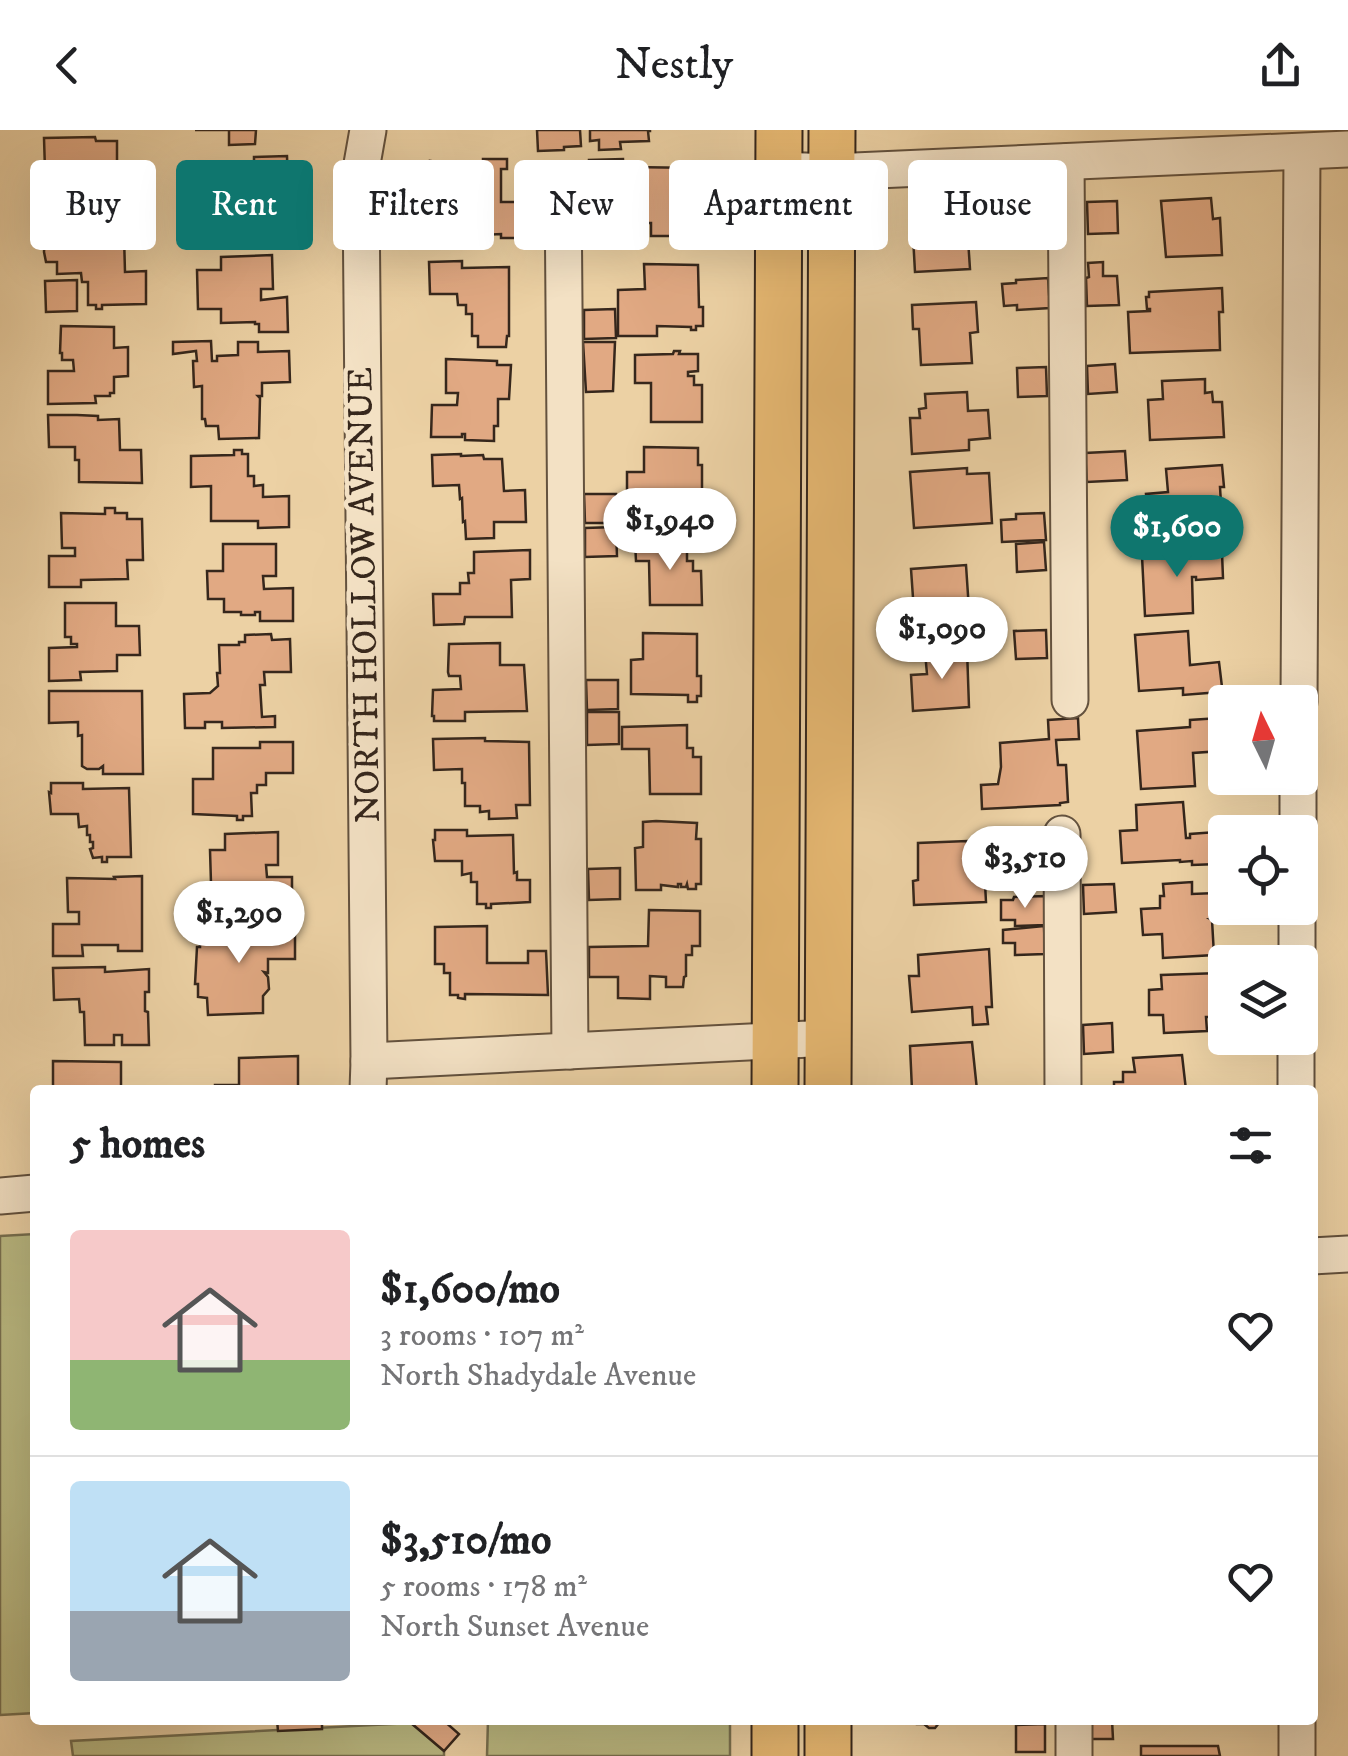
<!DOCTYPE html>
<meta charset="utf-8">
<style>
body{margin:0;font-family:"IM FELL DW Pica",serif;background:#f6f6f6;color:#202124;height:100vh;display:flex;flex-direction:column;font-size:38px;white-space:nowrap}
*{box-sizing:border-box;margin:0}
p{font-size:32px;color:#757577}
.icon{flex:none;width:55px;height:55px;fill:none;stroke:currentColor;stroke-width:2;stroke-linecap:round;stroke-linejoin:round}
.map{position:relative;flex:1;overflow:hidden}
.panel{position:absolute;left:30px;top:955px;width:1288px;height:640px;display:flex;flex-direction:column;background:#fff;border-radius:10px;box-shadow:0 10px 40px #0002}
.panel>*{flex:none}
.guide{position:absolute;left:30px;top:30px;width:1290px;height:90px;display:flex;gap:20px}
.needle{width:65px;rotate:355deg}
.tools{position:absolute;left:1208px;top:555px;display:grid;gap:20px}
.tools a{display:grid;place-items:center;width:110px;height:110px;border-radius:10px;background:#fff;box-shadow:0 10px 40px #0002;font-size:50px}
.price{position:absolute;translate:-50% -85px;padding:0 22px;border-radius:35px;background:#fff;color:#222;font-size:32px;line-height:65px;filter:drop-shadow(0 2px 5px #0008)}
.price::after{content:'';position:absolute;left:50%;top:60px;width:30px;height:22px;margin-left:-15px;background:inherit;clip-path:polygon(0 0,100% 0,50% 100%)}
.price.current{background:#0f766e;color:#fff}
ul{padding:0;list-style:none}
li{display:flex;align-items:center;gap:30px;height:250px;padding:0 40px}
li+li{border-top:2px solid #e0e0e0}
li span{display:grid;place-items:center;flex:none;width:280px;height:200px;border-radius:10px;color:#555}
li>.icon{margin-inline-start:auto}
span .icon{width:120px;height:120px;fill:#fffc;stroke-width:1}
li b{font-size:42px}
h2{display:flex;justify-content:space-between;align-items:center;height:120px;padding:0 40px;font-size:42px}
.chip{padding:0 35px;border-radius:10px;background:#fff;box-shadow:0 10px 40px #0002;font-size:35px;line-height:90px}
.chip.current{background:#0f766e;color:#fff}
header{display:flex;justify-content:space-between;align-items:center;height:130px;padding:0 40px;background:#fff;font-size:45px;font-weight:600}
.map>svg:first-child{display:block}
</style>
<header><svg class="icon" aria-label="back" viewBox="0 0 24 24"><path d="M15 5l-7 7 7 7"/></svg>Nestly<svg class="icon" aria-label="share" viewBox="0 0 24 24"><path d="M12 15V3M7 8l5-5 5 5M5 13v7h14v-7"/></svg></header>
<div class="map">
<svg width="1348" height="1626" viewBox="0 0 1348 1626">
<rect width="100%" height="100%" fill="#ecd1a4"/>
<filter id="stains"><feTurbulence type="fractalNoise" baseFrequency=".002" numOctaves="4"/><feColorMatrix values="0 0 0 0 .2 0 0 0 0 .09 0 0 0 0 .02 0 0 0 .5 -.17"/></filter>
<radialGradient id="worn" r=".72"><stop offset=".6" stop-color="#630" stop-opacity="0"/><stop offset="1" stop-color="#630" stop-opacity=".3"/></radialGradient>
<g fill="#bbba83" stroke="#787050" stroke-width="2.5">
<polygon points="35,1104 35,1583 0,1585 0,1106"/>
<polygon points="488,1590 730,1590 730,1626 487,1626"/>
<polygon points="411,1593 444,1621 444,1626 73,1626 71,1611"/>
</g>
<g fill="#e1a983" stroke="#36271c" stroke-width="2.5">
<polygon points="195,0 256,0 255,14 229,15 229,0"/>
<polygon points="537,0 580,0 581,16 564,17 564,20 538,21"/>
<polygon points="590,0 650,0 650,1 648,1 649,11 620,12 621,19 599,20 599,10 590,11"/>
<polygon points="95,7 96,11 117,11 117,40 138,40 139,87 113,87 113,76 76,76 76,52 72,52 72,39 45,40 44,8"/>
<polygon points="287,26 288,57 259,58 260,70 252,70 251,79 245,79 246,101 186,100 185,66 209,65 208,33 254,32 254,27"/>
<polygon points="483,29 507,29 507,39 501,39 501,72 535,72 535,108 501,108 501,104 482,105 482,108 476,108 475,104 460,105 460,81 457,81 456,68 429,69 428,37 430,36 430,31 439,32 439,37 479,36 479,40 483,40"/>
<polygon points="623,29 624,58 590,59 589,30"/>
<polygon points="630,37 698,38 698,56 690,56 690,61 695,61 695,71 703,71 703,106 651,106 651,93 630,93"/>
<polygon points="1211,68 1213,89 1220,88 1222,125 1166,127 1161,71"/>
<polygon points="1117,71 1118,103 1088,104 1087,72"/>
<polygon points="1048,75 1050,105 1048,105 1048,114 1035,115 1034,105 1011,107 1011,109 968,109 970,139 915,142 913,106 928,105 927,82"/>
<polygon points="78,100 78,107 124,106 125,142 146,141 146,174 102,175 102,179 96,179 96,175 88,175 88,152 82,152 81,143 57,144 57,132 46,132 44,122 45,101"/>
<polygon points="272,125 273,159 261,159 261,170 287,167 288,202 259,202 259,194 255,194 255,192 221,193 221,179 198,179 197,140 221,140 221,127"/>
<polygon points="462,131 462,138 509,137 509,206 507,206 506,217 478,217 478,206 472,206 472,184 466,184 466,175 458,175 457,164 430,164 429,132"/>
<polygon points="1103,132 1103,146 1117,146 1119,175 1087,176 1086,148 1089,147 1088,133"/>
<polygon points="644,134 698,135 699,177 703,177 703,196 696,196 696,200 691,200 691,197 657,196 657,206 618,206 618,160 645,159"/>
<polygon points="1048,148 1050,178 1017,180 1017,175 1004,176 1002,154 1016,153 1016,150"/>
<polygon points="77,150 77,181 46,182 45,151"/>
<polygon points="1222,158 1223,182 1219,182 1220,220 1130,223 1128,182 1150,181 1150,179 1147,179 1146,167 1149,167 1149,162"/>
<polygon points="976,172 978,202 970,203 972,233 921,235 919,199 913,199 912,175"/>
<polygon points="615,179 616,208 584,209 584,180"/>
<polygon points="61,196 114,197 114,218 128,217 128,246 114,247 114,263 110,263 110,266 95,266 96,273 48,274 48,241 74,241 73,230 62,230 62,223 60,223"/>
<polygon points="211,211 212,231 217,231 217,226 238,225 238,212 258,212 258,222 289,221 290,252 262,253 262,266 258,266 260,268 259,308 219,309 218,296 206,296 205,289 202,289 202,256 194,257 193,231 197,231 196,221 173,224 173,212"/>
<polygon points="583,212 615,212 613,261 586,262"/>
<polygon points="674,221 680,221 679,224 698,224 698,241 688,242 688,246 694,246 694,255 702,255 702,292 651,292 651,253 635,253 635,225 673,224"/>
<polygon points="446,229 497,231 497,235 511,235 509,269 498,269 498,296 494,296 494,311 465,310 465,304 462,304 462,307 431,307 432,275 457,275 458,263 446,263"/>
<polygon points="1115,234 1117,262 1088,264 1087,236"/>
<polygon points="1046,237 1047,266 1018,267 1017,238"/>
<polygon points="1205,249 1205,263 1212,262 1213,272 1222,272 1224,307 1150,310 1148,270 1163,269 1162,251"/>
<polygon points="967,262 968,281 988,280 990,308 969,310 969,320 912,324 910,288 920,288 919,279 926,278 925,264"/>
<polygon points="48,285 77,285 98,286 98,290 119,289 120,320 141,320 142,353 79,352 79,330 75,330 75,317 49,317"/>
<polygon points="644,317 698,318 698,335 702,335 702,379 696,380 696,384 691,385 691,380 687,380 688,382 672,382 672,379 656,379 655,371 627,371 627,342 644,342"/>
<polygon points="234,320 242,320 242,324 248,324 248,346 254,346 254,356 263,355 263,367 289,366 289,397 258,398 258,391 211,391 211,356 191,357 191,326 234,325"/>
<polygon points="1125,321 1127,350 1087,352 1085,323"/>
<polygon points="461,324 461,326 483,325 484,329 502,329 504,361 525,360 526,392 494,392 494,408 466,409 465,391 463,392 462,368 460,369 459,355 433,356 432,325"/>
<polygon points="1222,335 1224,357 1220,357 1222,391 1140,397 1147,374 1146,364 1168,362 1166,339"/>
<polygon points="967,338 967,344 989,343 992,393 914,398 910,342"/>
<polygon points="584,364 616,364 617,393 585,393"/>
<polygon points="105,378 115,378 115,383 127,383 127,389 142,389 143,430 127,430 128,449 81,450 81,457 49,457 49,426 75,426 75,418 62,418 61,383 105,384"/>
<polygon points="1044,383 1046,410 1002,412 1001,390 1016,389 1016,384"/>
<polygon points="616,397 617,426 585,427 585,398"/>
<polygon points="673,405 678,405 679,409 687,409 687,431 693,431 693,441 701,441 702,475 650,475 649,431 636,431 635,411 673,410"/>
<polygon points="1044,412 1046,440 1017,442 1016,414"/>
<polygon points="223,414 276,414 276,446 263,446 264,459 293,458 293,491 260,491 260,482 255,482 255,485 241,485 241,482 224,482 224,469 208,469 207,441 223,441"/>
<polygon points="1213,417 1213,424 1222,423 1223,448 1196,450 1196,447 1192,447 1193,483 1145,486 1142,426 1195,423 1194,418"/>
<polygon points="530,420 530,449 511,450 512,487 465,487 464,494 434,495 433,464 460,464 460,453 469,453 468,443 474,443 474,422"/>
<polygon points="966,435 970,495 922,498 921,481 914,482 911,439"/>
<polygon points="65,473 116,473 116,496 139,496 140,525 117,525 117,541 80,542 81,550 49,551 49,518 77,517 77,514 71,514 71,507 65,507"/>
<polygon points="1046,500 1047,528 1016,529 1014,501"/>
<polygon points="1188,501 1190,535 1219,532 1222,557 1220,557 1220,562 1183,565 1183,558 1139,561 1135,505"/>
<polygon points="643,503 697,504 697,546 701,546 701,566 697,566 697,572 688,572 688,565 631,564 631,530 643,529"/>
<polygon points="271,504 272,510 290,509 291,542 264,542 265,555 260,555 262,587 275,586 275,597 222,598 222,592 205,592 205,598 185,598 184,564 210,563 218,556 217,543 220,543 219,515 239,515 239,512 245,512 245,505"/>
<polygon points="500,513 500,535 524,535 527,581 465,582 465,591 434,591 434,586 432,586 433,560 461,559 460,546 449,546 448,542 449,514"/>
<polygon points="967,519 969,577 913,581 911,545 927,544 925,522"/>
<polygon points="586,550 618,550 618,579 587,580"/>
<polygon points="49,561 142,561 143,644 103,644 103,636 99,639 87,639 82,636 82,605 78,606 78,592 49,593"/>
<polygon points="587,582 619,582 619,614 587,615"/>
<polygon points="1078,588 1079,609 1056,610 1058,635 1066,635 1068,672 1060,673 1060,675 982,679 981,655 998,654 1001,637 1000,613 1049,609 1048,590"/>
<polygon points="1219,588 1221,621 1193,623 1195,656 1141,659 1137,601 1190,597 1190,590"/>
<polygon points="687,595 687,618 693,618 693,627 701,627 701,664 650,664 649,619 622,619 622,597"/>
<polygon points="485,608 485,611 529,612 530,675 516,675 517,688 489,689 489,681 480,682 480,676 465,676 465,653 462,653 462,639 434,640 433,609"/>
<polygon points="260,612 293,612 293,643 266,643 266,655 257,655 257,663 251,663 252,686 243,686 243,690 237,690 237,686 193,684 193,649 213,649 213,618 260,618"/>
<polygon points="51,653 83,653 83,659 129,658 131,727 107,727 107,732 102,732 102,727 93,728 90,719 93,718 93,712 90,712 90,705 87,705 87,696 79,697 78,684 51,684 49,662 51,663"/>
<polygon points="1183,672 1186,708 1190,708 1190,704 1216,702 1218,734 1192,735 1192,731 1180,732 1180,730 1122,733 1120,701 1137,700 1136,675"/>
<polygon points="656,691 697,693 696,709 701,709 701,754 696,754 696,759 688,759 687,754 686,757 681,757 681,754 678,754 678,757 661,755 661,760 636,760 635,718 643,717 643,692"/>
<polygon points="435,700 467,700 467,706 513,705 514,743 517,742 517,750 530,750 530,772 491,774 491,778 486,778 486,774 477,774 477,752 471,752 471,743 462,745 462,731 435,731 433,710 435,710"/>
<polygon points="278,702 278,735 266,735 267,747 292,747 292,779 264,779 264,769 226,770 226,753 211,753 210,720 225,720 225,704"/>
<polygon points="967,711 968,734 984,734 986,772 914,775 913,751 918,750 918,713"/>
<polygon points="620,738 620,769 589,770 588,739"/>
<polygon points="142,746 142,821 118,821 118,815 82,815 83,826 53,826 53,794 79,794 79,782 68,782 67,748 115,749 114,747"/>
<polygon points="1192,752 1192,764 1216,763 1217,788 1210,789 1212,790 1214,825 1163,828 1162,804 1143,805 1141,779 1160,778 1160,766 1164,766 1163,754"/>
<polygon points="1114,754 1116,782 1084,784 1083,755"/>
<polygon points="1045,766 1046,795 1015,796 1015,790 1001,790 1001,770 1013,770 1014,767"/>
<polygon points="649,780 700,781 700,816 692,816 692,825 686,825 686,846 684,847 683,857 666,857 666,847 650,846 650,869 618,868 618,847 589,847 589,817 648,816"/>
<polygon points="200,796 226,796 227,802 243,802 243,798 295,798 295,829 268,829 268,843 264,842 268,847 269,859 263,866 263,883 208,885 207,868 198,867 198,854 195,854 197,817 200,817"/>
<polygon points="487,796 487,833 528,833 528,821 546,821 548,865 465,864 465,869 458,868 458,865 450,865 450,843 444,843 444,834 435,834 435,797"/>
<polygon points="1044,796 1045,824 1015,825 1015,813 1003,813 1003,800"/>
<polygon points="989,819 992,877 986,877 988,894 973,895 972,877 912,882 909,846 919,846 918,825"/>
<polygon points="105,837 105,842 149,839 149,862 145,862 145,881 148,882 149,915 122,915 122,905 114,905 114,915 85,915 84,882 80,882 79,869 54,870 53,838"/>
<polygon points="1220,843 1221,877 1212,877 1213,887 1206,887 1207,901 1164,903 1163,885 1149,885 1149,860 1162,859 1161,845"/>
<polygon points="1112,893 1113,922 1084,924 1083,895"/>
<polygon points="972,912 977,960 912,960 910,916"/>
<polygon points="1182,925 1186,960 1114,960 1114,952 1123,952 1123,942 1135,942 1133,928"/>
<polygon points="298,926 298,960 215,960 215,955 239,955 239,928"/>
<polygon points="53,931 121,932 121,960 53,960"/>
<polygon points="277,1590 322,1590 322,1599 278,1601"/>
<polygon points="413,1590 443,1590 459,1604 444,1621 411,1593"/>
<polygon points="917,1590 962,1590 962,1593 939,1593 935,1598 929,1598 924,1594 917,1594"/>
<polygon points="1083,1590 1112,1590 1113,1609 1083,1609"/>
<polygon points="1045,1594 1045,1622 1016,1622 1016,1595"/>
<polygon points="1141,1616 1218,1616 1220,1626 1141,1626"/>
</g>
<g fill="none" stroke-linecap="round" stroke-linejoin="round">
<g stroke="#64523e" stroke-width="39">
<g id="minor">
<polyline points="368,0 362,34 361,63 369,931 368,960"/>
<polyline points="1066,32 1070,570"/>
<polyline points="778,40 832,42 1348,19"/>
<polyline points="563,51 570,921"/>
<polyline points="1299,572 1302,22"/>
<polyline points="1298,702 1298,648"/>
<polyline points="1062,704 1063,960"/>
<polyline points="1297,832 1297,778"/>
<polyline points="369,931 830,908"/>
<polyline points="1296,960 1296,908"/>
<polyline points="0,1066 35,1063"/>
<polyline points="1312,1126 1348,1124"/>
<polyline points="1074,1590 1074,1626"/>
<polyline points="1297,1590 1297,1626"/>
</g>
</g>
<g stroke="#36271c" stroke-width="49">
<g id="major">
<polyline points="775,960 779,0"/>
<polyline points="828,960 832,0"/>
<polyline points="775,1626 775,1590"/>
<polyline points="828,1626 828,1590"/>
</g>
</g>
<use href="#minor" stroke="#f3e1c4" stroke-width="35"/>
<use href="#major" stroke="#e6b872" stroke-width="45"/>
</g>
<g text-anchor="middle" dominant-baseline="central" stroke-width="9" stroke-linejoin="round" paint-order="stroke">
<g font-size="35" fill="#36271c" stroke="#f3e1c4">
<text transform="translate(365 465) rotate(-91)">NORTH HOLLOW AVENUE</text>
</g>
</g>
<rect width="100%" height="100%" filter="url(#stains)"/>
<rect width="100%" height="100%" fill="url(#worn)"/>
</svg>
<div class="tools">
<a><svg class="needle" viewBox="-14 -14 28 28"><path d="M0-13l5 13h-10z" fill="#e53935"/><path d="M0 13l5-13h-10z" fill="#757577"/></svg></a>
<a><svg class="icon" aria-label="locate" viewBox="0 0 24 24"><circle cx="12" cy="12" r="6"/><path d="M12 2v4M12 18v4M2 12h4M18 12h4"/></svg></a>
<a><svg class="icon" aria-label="layers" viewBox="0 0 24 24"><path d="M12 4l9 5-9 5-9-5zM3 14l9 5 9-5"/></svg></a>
</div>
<b class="price" style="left:670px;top:443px">$1,940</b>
<b class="price current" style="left:1177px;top:450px">$1,600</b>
<b class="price" style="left:942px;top:552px">$1,090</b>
<b class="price" style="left:1025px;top:781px">$3,510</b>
<b class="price" style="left:239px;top:836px">$1,290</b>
<div class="guide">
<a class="chip">Buy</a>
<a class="chip current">Rent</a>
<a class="chip">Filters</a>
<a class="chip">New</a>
<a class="chip">Apartment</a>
<a class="chip">House</a>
</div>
<section class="panel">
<h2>5 homes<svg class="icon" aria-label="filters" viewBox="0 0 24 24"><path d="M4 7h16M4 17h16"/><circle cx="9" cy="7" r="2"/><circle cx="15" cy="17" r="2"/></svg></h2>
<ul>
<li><span style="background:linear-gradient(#f6c9c9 65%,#8fb573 0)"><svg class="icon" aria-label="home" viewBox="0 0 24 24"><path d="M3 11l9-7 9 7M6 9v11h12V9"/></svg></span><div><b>$1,600/mo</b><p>3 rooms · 107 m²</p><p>North Shadydale Avenue</p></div><svg class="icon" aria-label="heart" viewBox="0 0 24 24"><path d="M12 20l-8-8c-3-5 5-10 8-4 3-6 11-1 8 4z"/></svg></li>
<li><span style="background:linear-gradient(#bfe0f5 65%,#9aa5b1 0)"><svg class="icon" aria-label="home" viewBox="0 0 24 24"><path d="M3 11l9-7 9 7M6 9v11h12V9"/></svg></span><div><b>$3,510/mo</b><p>5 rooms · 178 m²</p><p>North Sunset Avenue</p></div><svg class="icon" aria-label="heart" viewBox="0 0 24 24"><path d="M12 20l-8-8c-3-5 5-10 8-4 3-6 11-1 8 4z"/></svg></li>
</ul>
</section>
</div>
